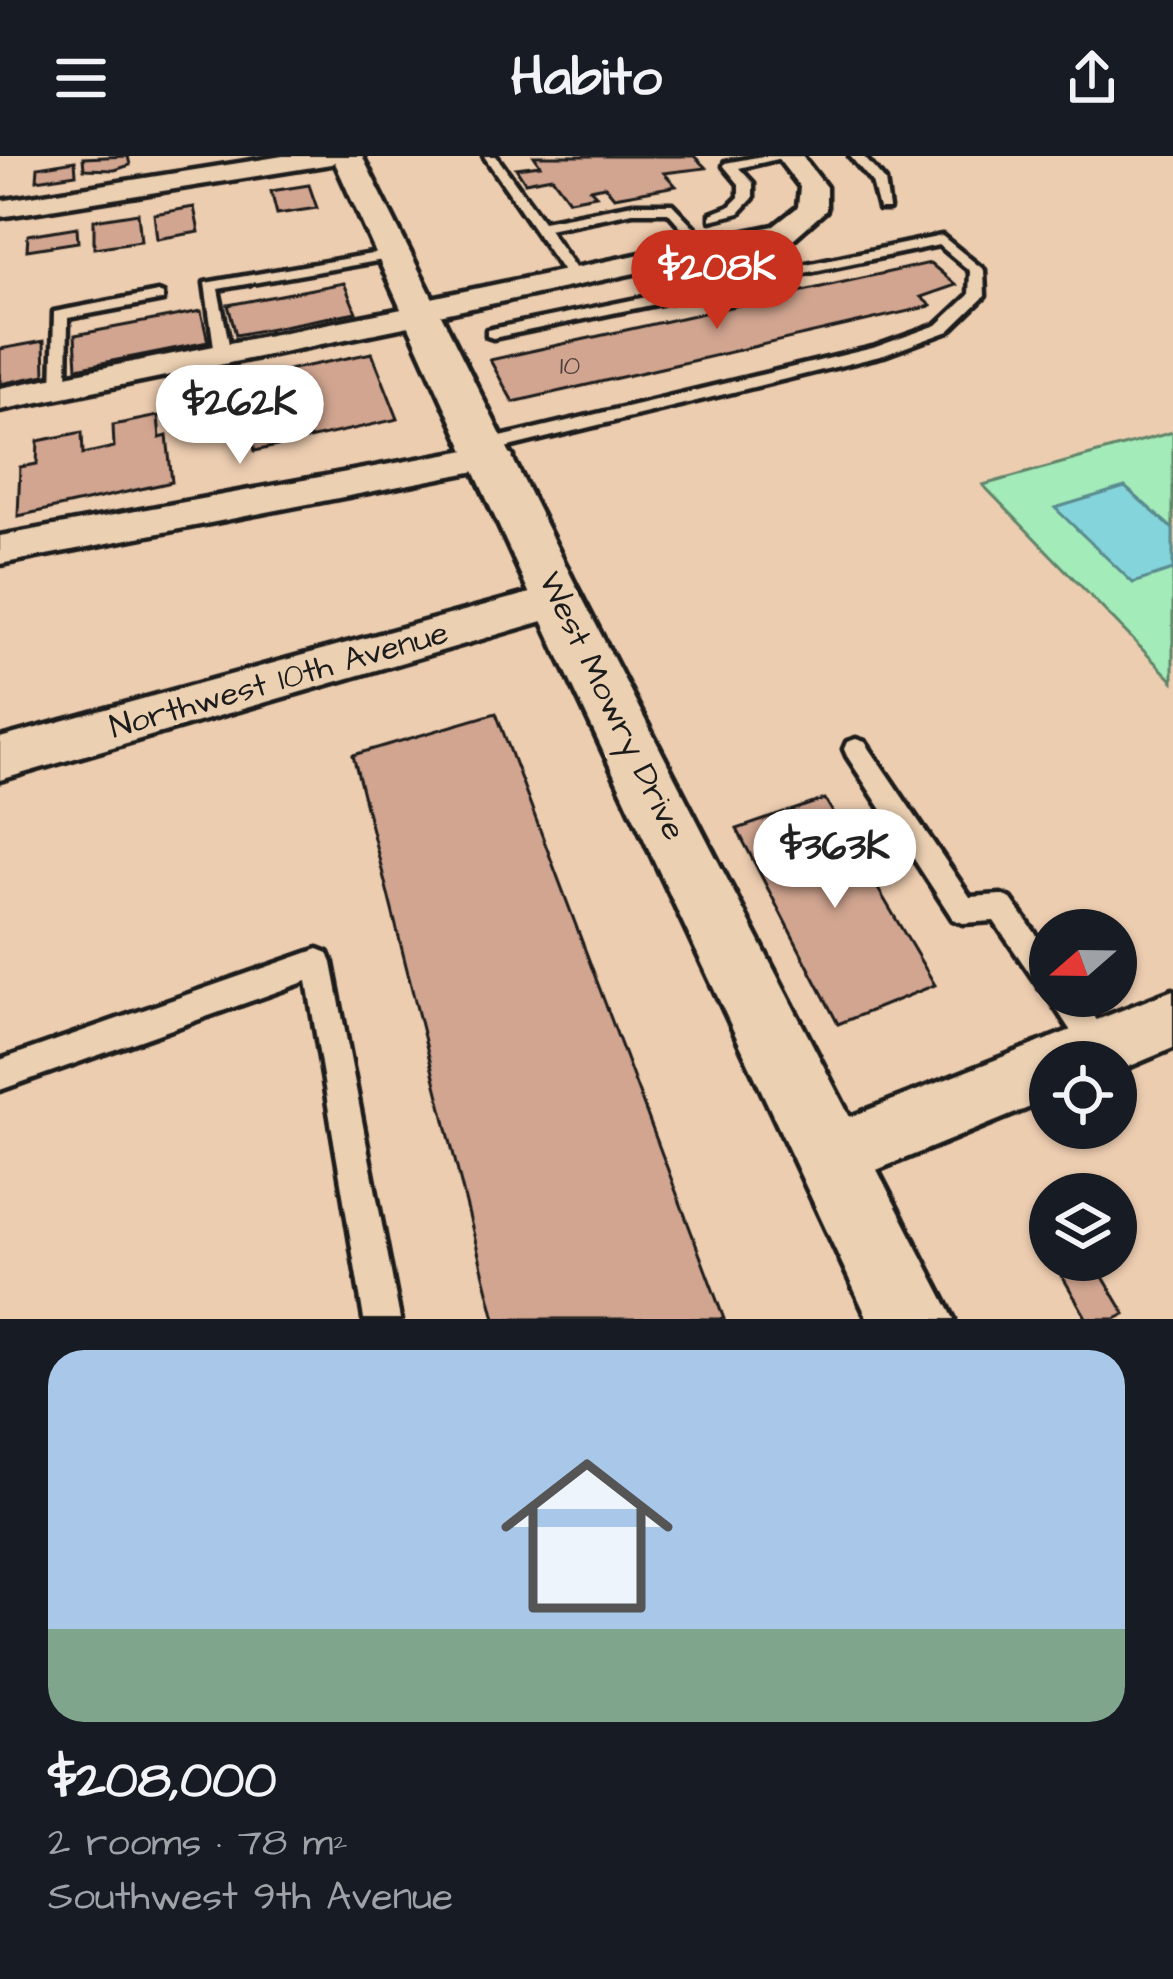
<!DOCTYPE html>
<meta charset="utf-8">
<style>
body{margin:0;font-family:"Architects Daughter",sans-serif;background:#20242c;color:#f1f3f6;height:100vh;display:flex;flex-direction:column;font-size:45px;white-space:nowrap}
*{box-sizing:border-box;margin:0}
p{font-size:39px;color:#9ea1a6}
.icon{flex:none;width:66px;height:66px;fill:none;stroke:currentColor;stroke-width:2;stroke-linecap:round;stroke-linejoin:round}
.map{position:relative;height:1163px;overflow:hidden}
.panel{display:flex;flex-direction:column;background:#171b24;flex:1}
.panel>*{flex:none}
.needle{width:78px;rotate:250deg}
.controls{position:absolute;left:1029px;top:753px;display:grid;gap:24px}
.controls a{display:grid;place-items:center;width:108px;height:108px;border-radius:50%;background:#171b24;box-shadow:0 3px 9px #0004;font-size:60px}
.price{position:absolute;translate:-50% -102px;padding:0 27px;border-radius:42px;background:#fff;color:#222;font-size:39px;line-height:78px;filter:drop-shadow(0 3px 6px #0008)}
.price::after{content:'';position:absolute;left:50%;top:72px;width:36px;height:27px;margin-left:-18px;background:inherit;clip-path:polygon(0 0,100% 0,50% 100%)}
.price.selected{background:#c8321e;color:#fff}
ul{padding:0;list-style:none}
li{display:grid;align-content:center;gap:24px;height:636px;padding:0 48px}
li span{display:grid;place-items:center;height:372px;border-radius:36px;color:#555}
li>.icon{margin-inline-start:auto}
span .icon{width:216px;height:216px;fill:#fffc;stroke-width:1}
li b{font-size:51px}
header{display:flex;justify-content:space-between;align-items:center;height:156px;padding:0 48px;background:#171b24;font-size:54px;font-weight:700}
.map>svg:first-child{display:block}
</style>
<header><svg class="icon" aria-label="menu" viewBox="0 0 24 24"><path d="M4 6h16M4 12h16M4 18h16"/></svg>Habito<svg class="icon" aria-label="share" viewBox="0 0 24 24"><path d="M12 15V3M7 8l5-5 5 5M5 13v7h14v-7"/></svg></header>
<div class="map">
<svg width="1173" height="1163" viewBox="0 0 1173 1163">
<rect width="100%" height="100%" fill="#edcdb0"/>
<filter id="ink" filterUnits="userSpaceOnUse"><feTurbulence type="fractalNoise" baseFrequency=".00833" numOctaves="2"/><feDisplacementMap in="SourceGraphic" scale="24" xChannelSelector="R" yChannelSelector="G"/><feConvolveMatrix kernelMatrix="1 2 1 2 8 2 1 2 1" color-interpolation-filters="sRGB"/></filter>
<g filter="url(#ink)">
<polygon fill="#a3ebb9" stroke="#60846a" stroke-width="3" points="1173,276 1173,525 983,329"/>
<polygon fill="#84d5db" stroke="#5a8b8f" stroke-width="3" points="1125,331 1173,373 1173,414 1133,427 1055,352"/>
<g fill="#d1a590" stroke="#1c1c1c" stroke-width="3">
<polygon points="128,0 130,9 115,14 84,13 83,2"/>
<polygon points="534,0 694,0 706,12 664,17 676,30 614,41 605,30 590,33 596,39 569,44 552,21 525,26 516,12 540,9"/>
<polygon points="75,5 76,18 37,24 38,11"/>
<polygon points="309,29 317,52 277,58 271,35"/>
<polygon points="194,51 199,76 157,83 154,58"/>
<polygon points="138,57 141,85 94,92 94,64"/>
<polygon points="77,71 78,86 27,94 28,79"/>
<polygon points="930,107 956,129 921,141 931,150 513,246 490,204"/>
<polygon points="344,127 356,156 236,179 228,149"/>
<polygon points="201,155 208,186 77,212 75,179"/>
<polygon points="44,185 45,219 0,228 0,193"/>
<polygon points="372,197 398,263 255,295 239,224"/>
<polygon points="158,260 160,282 167,280 172,326 18,360 20,311 37,308 38,285 82,276 83,298 114,291 113,269"/>
<polygon points="496,557 724,1163 495,1163 353,599"/>
<polygon points="825,643 935,829 838,868 737,673"/>
<polygon points="1093,1104 1125,1158 1115,1163 1087,1163 1061,1118"/>
</g>
<g fill="none" stroke-linecap="round" stroke-linejoin="round">
<g stroke="#1c1c1c" stroke-width="9">
<g id="service">
<polygon points="484,0 496,0 543,65 633,48 672,48 717,95 705,98 668,56 633,56 548,73 583,123 570,126"/>
<polygon points="763,0 790,0 739,12 753,27 753,42 739,57 711,64 711,58 729,51 739,41 739,28 724,10 725,7"/>
<polygon points="850,0 863,0 885,25 889,53 879,53 872,26"/>
<polygon points="942,80 984,114 985,140 949,175 884,199 488,296 479,290 488,284 873,192 937,169 969,139 970,115 939,89 493,182 487,180 487,174"/>
<polygon points="395,94 402,98 400,101 218,133 231,198 223,203 215,198 205,127"/>
<polygon points="158,136 163,138 163,144 68,162 67,232 52,236 54,156"/>
<polygon points="856,583 865,586 970,741 1001,739 1011,743 1050,798 1050,840 1081,840 1115,892 1111,903 1102,906 1089,903 1048,840 1050,836 1040,832 994,765 963,767 953,763 847,600 844,593 847,586"/>
<polygon points="318,793 328,797 332,807 400,1163 364,1163 307,825 0,934 0,904"/>
</g>
</g>
<g stroke="#1c1c1c" stroke-width="9">
<g id="minor">
<polygon points="283,0 344,0 331,8 0,61 0,45"/>
<polygon points="776,0 802,0 826,31 826,54 793,83 439,159 424,167 0,254 0,232 407,152 422,144 774,70 798,51 800,31"/>
<polygon points="494,289 507,293 513,301 507,309 0,408 0,380"/>
<polygon points="559,429 574,434 580,445 574,456 0,624 0,582"/>
<polygon points="1173,834 1173,892 1116,916 1116,906 1050,906 1050,943 835,1031 812,1022 803,999 812,976"/>
</g>
</g>
<g stroke="#1c1c1c" stroke-width="9">
<polygon id="tertiary" points="332,0 362,0 577,432 954,1163 868,1163 527,432"/>
</g>
<use href="#service" fill="#ebd0b2" fill-rule="evenodd"/>
<use href="#minor" fill="#ebd0b2" fill-rule="evenodd"/>
<use href="#tertiary" fill="#ebd0b2" fill-rule="evenodd"/>
</g>
</g>
<g text-anchor="middle" dominant-baseline="central" stroke-width="9" stroke-linejoin="round" paint-order="stroke">
<g font-size="27" fill="#493e39">
<text x="570" y="210">10</text>
</g>
<g font-size="33" fill="#1c1c1c" stroke="#ebd0b2">
<text transform="translate(279 524) rotate(-16)">Northwest 10th Avenue</text>
<text transform="translate(612 550) rotate(64)">West Mowry Drive</text>
</g>
</g>
</svg>
<div class="controls">
<a><svg class="needle" viewBox="-14 -14 28 28"><path d="M0-13l5 13h-10z" fill="#e53935"/><path d="M0 13l5-13h-10z" fill="#9ea1a6"/></svg></a>
<a><svg class="icon" aria-label="locate" viewBox="0 0 24 24"><circle cx="12" cy="12" r="6"/><path d="M12 2v4M12 18v4M2 12h4M18 12h4"/></svg></a>
<a><svg class="icon" aria-label="layers" viewBox="0 0 24 24"><path d="M12 4l9 5-9 5-9-5zM3 14l9 5 9-5"/></svg></a>
</div>
<b class="price selected" style="left:717px;top:176px">$208K</b>
<b class="price" style="left:240px;top:311px">$262K</b>
<b class="price" style="left:835px;top:755px">$363K</b>
</div>
<section class="panel">
<ul>
<li><span style="background:linear-gradient(#a9c7e8 75%,#7fa58c 0)"><svg class="icon" aria-label="home" viewBox="0 0 24 24"><path d="M3 11l9-7 9 7M6 9v11h12V9"/></svg></span><div><b>$208,000</b><p>2 rooms · 78 m²</p><p>Southwest 9th Avenue</p></div></li>
</ul>
</section>
